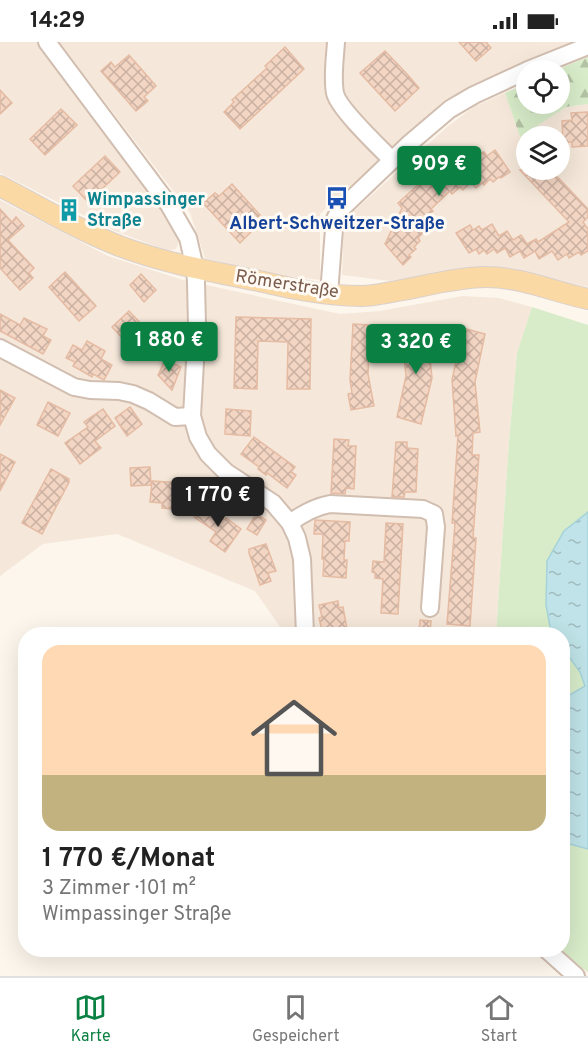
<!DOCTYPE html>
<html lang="de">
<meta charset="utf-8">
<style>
body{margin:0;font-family:Overpass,sans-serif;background:#f2f2f2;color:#222;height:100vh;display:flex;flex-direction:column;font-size:22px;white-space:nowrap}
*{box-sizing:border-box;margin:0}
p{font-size:20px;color:#767676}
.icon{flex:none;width:33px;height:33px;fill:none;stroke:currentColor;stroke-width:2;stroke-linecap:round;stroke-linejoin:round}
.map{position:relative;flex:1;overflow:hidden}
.drawer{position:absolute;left:18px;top:585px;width:552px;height:330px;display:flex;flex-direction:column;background:#fff;border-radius:24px;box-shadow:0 6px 24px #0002}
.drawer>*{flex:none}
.buttons{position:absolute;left:516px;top:18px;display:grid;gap:12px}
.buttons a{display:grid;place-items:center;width:54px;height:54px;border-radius:50%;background:#fff;box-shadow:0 6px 24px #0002;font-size:30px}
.price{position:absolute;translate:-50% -51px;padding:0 14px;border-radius:6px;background:#0b8043;color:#fff;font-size:20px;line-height:39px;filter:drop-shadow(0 2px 3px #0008)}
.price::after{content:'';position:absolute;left:50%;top:36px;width:18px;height:14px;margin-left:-9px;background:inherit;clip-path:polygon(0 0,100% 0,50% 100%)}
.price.selected{background:#222;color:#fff}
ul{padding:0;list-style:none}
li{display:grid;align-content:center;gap:12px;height:318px;padding:0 24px}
li span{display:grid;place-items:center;height:186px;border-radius:18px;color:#555}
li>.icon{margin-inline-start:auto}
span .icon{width:108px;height:108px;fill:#fffc;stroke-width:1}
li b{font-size:26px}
.status{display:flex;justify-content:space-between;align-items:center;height:42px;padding:0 30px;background:#fff;direction:ltr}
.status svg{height:16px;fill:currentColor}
.tab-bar{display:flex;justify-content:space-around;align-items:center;height:84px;border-top:2px solid #e0e0e0;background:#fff;font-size:16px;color:#767676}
.tab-bar a{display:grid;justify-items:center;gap:3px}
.tab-bar .selected{color:#0b8043}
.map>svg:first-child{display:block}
</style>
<div class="status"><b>14:29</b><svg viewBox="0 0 49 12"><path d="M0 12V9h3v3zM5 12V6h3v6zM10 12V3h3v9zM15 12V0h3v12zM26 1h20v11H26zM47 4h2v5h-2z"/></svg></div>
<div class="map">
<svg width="588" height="934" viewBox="0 0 588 934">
<defs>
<pattern id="forest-firs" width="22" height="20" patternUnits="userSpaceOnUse" patternTransform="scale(1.5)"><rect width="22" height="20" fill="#d8ecc9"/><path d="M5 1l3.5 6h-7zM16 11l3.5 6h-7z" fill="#b4c2a5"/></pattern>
<pattern id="water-ripples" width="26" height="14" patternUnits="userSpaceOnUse" patternTransform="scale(1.5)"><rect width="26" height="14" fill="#bfe3e8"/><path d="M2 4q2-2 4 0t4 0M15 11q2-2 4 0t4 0" fill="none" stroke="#a0bbbe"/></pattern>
<pattern id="building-cross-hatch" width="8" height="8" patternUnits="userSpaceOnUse" patternTransform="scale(1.5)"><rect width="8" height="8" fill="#f3d5c3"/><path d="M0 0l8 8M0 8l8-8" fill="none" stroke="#cab0a1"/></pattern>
</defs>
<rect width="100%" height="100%" fill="#fdf6ec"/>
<g fill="#f5e8da" fill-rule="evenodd">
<polygon points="0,0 38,0 170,180 179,199 176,207 168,209 115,189 0,131"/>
<polygon points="59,0 574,0 446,57 337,156 320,172 320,238 269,232 205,216 190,171"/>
<path d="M505,51l15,44 46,-30 22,-3v183l-99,-18 -99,12 -48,-6 2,-55 104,-94 27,-20zM526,94h34v34h-34z"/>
<polygon points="0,158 108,214 183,238 340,272 380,269 462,254 499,256 532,265 517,311 509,399 496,592 285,592 255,549 117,492 43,502 0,534"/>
</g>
<polygon fill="url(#forest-firs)" points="588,15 588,62 566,65 520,95 505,51 526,42 526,62 560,62 560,28 556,28"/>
<polygon fill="#d8ecc9" points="532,265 588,283 588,930 580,925 562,908 562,592 496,592 509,399 517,311"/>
<polygon fill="url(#water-ripples)" stroke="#a5d3da" stroke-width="1.5" points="588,470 588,807 562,800 563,657 585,644 580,630 563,606 562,592 553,592 551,590 546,563 547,519 564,489"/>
<g fill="url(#building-cross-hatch)" stroke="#e6bba3" stroke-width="1.5">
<polygon points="459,0 486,0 491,6 476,19"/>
<polygon points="285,5 304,27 240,87 224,70 234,60 232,58 267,26 265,24"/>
<polygon points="385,9 407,32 419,46 395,69 360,31"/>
<polygon points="129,13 156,44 144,55 148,59 136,69 101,29 111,20 115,25"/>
<polygon points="0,48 12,61 0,72"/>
<polygon points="61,67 77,83 45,113 30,97"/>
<polygon points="588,70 588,104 572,105 572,100 563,101 562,79 572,78 571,71"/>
<polygon points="495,108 510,130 501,136 499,135 493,140 490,137 484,143 482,141 476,146 471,140 463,148 460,145 452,152 450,149 431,167 433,169 425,177 427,179 419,186 423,191 418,196 420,199 414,205 416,207 409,213 411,215 403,223 385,202 402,166 398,161 431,131 449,117 454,121 484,110 487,114"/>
<polygon points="105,114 120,130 88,160 73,144"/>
<polygon points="520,128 551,128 588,167 588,175 583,180 588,187 588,209 581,213 579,210 569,216 567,212 558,218 552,209 539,217 535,209 524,216 520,209 510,215 505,206 497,211 494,207 487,212 484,208 479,212 476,207 469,211 456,191 470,183 473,188 479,184 482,188 492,182 499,194 507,189 513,198 521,193 527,202 536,197 538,200 569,180"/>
<polygon points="232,142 260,173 247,186 251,190 240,201 203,161 215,151 219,154"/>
<polygon points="0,167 12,180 16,175 24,184 8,198 34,226 29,231 33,236 20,248 0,226"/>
<polygon points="65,230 96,264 79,279 49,245"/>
<polygon points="141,232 156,248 144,260 130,243"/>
<polygon points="129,269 147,288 130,304 112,285"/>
<polygon points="0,272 20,283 24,276 47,287 43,294 51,298 43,312 0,289"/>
<polygon points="236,275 311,277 310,347 287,347 288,300 258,299 257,347 234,346"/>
<polygon points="353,282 370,283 368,332 374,364 351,368 348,352 352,351 350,338"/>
<polygon points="427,286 432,336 421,382 397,375 406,334 401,288"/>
<polygon points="463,286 485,292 475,340 480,390 473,391 472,413 479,413 473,496 476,496 470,584 447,582 455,481 452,481 458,393 456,394 452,338"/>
<polygon points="87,299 105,309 101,317 112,323 104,338 93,332 92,335 73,324 75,320 66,316 73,303 82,308"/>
<polygon points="165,318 181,325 172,348 158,333"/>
<polygon points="0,348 15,356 0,383"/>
<polygon points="48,360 70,371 58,394 37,383"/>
<polygon points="130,365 142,382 127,394 115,376"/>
<polygon points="103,367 115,384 95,399 101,406 80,422 65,401 88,385 84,380"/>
<polygon points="226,367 251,369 250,394 225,392"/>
<polygon points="254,395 295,425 291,430 296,433 287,446 267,431 266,433 258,427 259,425 241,412"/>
<polygon points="334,397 349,398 348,404 356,404 354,447 346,446 345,452 331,451"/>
<polygon points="396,400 407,400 407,406 418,407 416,450 405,450 404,455 392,455"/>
<polygon points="0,412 15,420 0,449"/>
<polygon points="150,425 151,443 131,444 130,426"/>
<polygon points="51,427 69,437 69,440 42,492 22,481"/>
<polygon points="152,439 185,441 183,468 162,466 162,461 150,460"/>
<polygon points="201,464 205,464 225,478 226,476 241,487 225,510 210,499 216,490 194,475"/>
<polygon points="256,472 266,478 257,493 247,487"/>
<polygon points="315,478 350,480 349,499 345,499 344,518 347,518 346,536 323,534 324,517 322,517 323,492 314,492"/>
<polygon points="386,481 403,482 398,572 381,571 383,537 375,536 375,531 372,530 373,519 384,520"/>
<polygon points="266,502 276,529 268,531 271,539 260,543 249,511 249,507"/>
<polygon points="338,559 339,566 343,565 348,592 323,592 319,576 322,575 319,563"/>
<polygon points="420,578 431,579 430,592 419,591"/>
</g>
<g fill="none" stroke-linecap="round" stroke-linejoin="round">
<g stroke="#d1beb0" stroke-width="20">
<g id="minor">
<polyline points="47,0 169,163 188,196 195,226 196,240 197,284 192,374 198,395 208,412 226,430 273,461 290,481 297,496 302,517 305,592"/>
<path d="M336,0c-1,17 -4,35 -1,51 3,15 44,54 57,67"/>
<polyline points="528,28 588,4"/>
<polyline points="329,252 334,187 335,177 339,169 410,101 450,67 474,53 526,29"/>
<polyline points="0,306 74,345 90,348 119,349 133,352 149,359 175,375 192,374"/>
<path d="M290,481c12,-9 24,-16 40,-19l93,5 11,5 2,13 -6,81"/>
<polyline points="547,908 576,934"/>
</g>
</g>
<g stroke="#dad1cd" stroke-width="22">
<path id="major" d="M0,144c40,21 80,45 122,61 43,16 87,24 132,33 35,8 71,16 107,16 12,0 24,-3 36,-5 29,-5 60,-14 89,-14 36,0 68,15 102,22"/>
</g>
<use href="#minor" stroke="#fff" stroke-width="16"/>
<use href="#major" stroke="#fbd9a5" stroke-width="20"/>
</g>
<defs>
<g id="bus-bare" transform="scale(1.8)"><path d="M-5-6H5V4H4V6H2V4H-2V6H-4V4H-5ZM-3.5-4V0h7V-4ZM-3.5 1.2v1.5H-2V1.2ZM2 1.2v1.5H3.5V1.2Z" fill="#1a4fb4" stroke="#fffaf3" stroke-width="2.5" paint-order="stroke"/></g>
<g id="building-bare" transform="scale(1.8)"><path d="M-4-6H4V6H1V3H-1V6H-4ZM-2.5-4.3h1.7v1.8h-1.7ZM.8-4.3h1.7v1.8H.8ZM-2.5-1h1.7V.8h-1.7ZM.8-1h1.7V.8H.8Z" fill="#0f9aa8" stroke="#fffaf3" stroke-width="2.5" paint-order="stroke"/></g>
</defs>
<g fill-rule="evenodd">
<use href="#bus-bare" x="337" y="156"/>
<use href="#building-bare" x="69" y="168"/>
</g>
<g text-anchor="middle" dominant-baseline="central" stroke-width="6" stroke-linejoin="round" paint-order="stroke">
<g font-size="18" font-weight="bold" fill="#0d838f" stroke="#fffaf3" text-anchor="start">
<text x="87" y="158">Wimpassinger<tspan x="87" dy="21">Straße</tspan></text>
</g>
<g font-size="18" font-weight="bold" fill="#164399" stroke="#fffaf3">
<text x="337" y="182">Albert-Schweitzer-Straße</text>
</g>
<g font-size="18" fill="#7a5c4d" stroke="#fffaf3">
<text transform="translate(287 243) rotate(9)">Römerstraße</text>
</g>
</g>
</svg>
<div class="buttons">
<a><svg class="icon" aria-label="locate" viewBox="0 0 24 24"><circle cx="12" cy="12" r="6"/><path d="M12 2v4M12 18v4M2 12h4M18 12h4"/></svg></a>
<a><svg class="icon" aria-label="layers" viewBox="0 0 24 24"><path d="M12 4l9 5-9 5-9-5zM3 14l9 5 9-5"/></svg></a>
</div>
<b class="price" style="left:439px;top:155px">909 €</b>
<b class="price" style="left:169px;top:331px">1 880 €</b>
<b class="price" style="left:416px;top:333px">3 320 €</b>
<b class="price selected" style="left:218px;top:486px">1 770 €</b>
<section class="drawer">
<ul>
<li><span style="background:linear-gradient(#ffd9b3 70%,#c2b280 0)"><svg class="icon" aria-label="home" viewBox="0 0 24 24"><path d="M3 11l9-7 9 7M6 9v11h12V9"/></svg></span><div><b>1 770 €/Monat</b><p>3 Zimmer · 101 m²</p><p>Wimpassinger Straße</p></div></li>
</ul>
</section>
</div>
<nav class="tab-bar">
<a class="selected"><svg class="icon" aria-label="map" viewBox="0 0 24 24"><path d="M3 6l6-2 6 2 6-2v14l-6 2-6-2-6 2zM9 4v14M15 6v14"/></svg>Karte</a>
<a><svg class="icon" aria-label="saved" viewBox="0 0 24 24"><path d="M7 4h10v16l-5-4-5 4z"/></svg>Gespeichert</a>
<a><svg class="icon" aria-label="home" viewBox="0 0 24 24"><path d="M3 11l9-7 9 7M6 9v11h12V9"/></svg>Start</a>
</nav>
